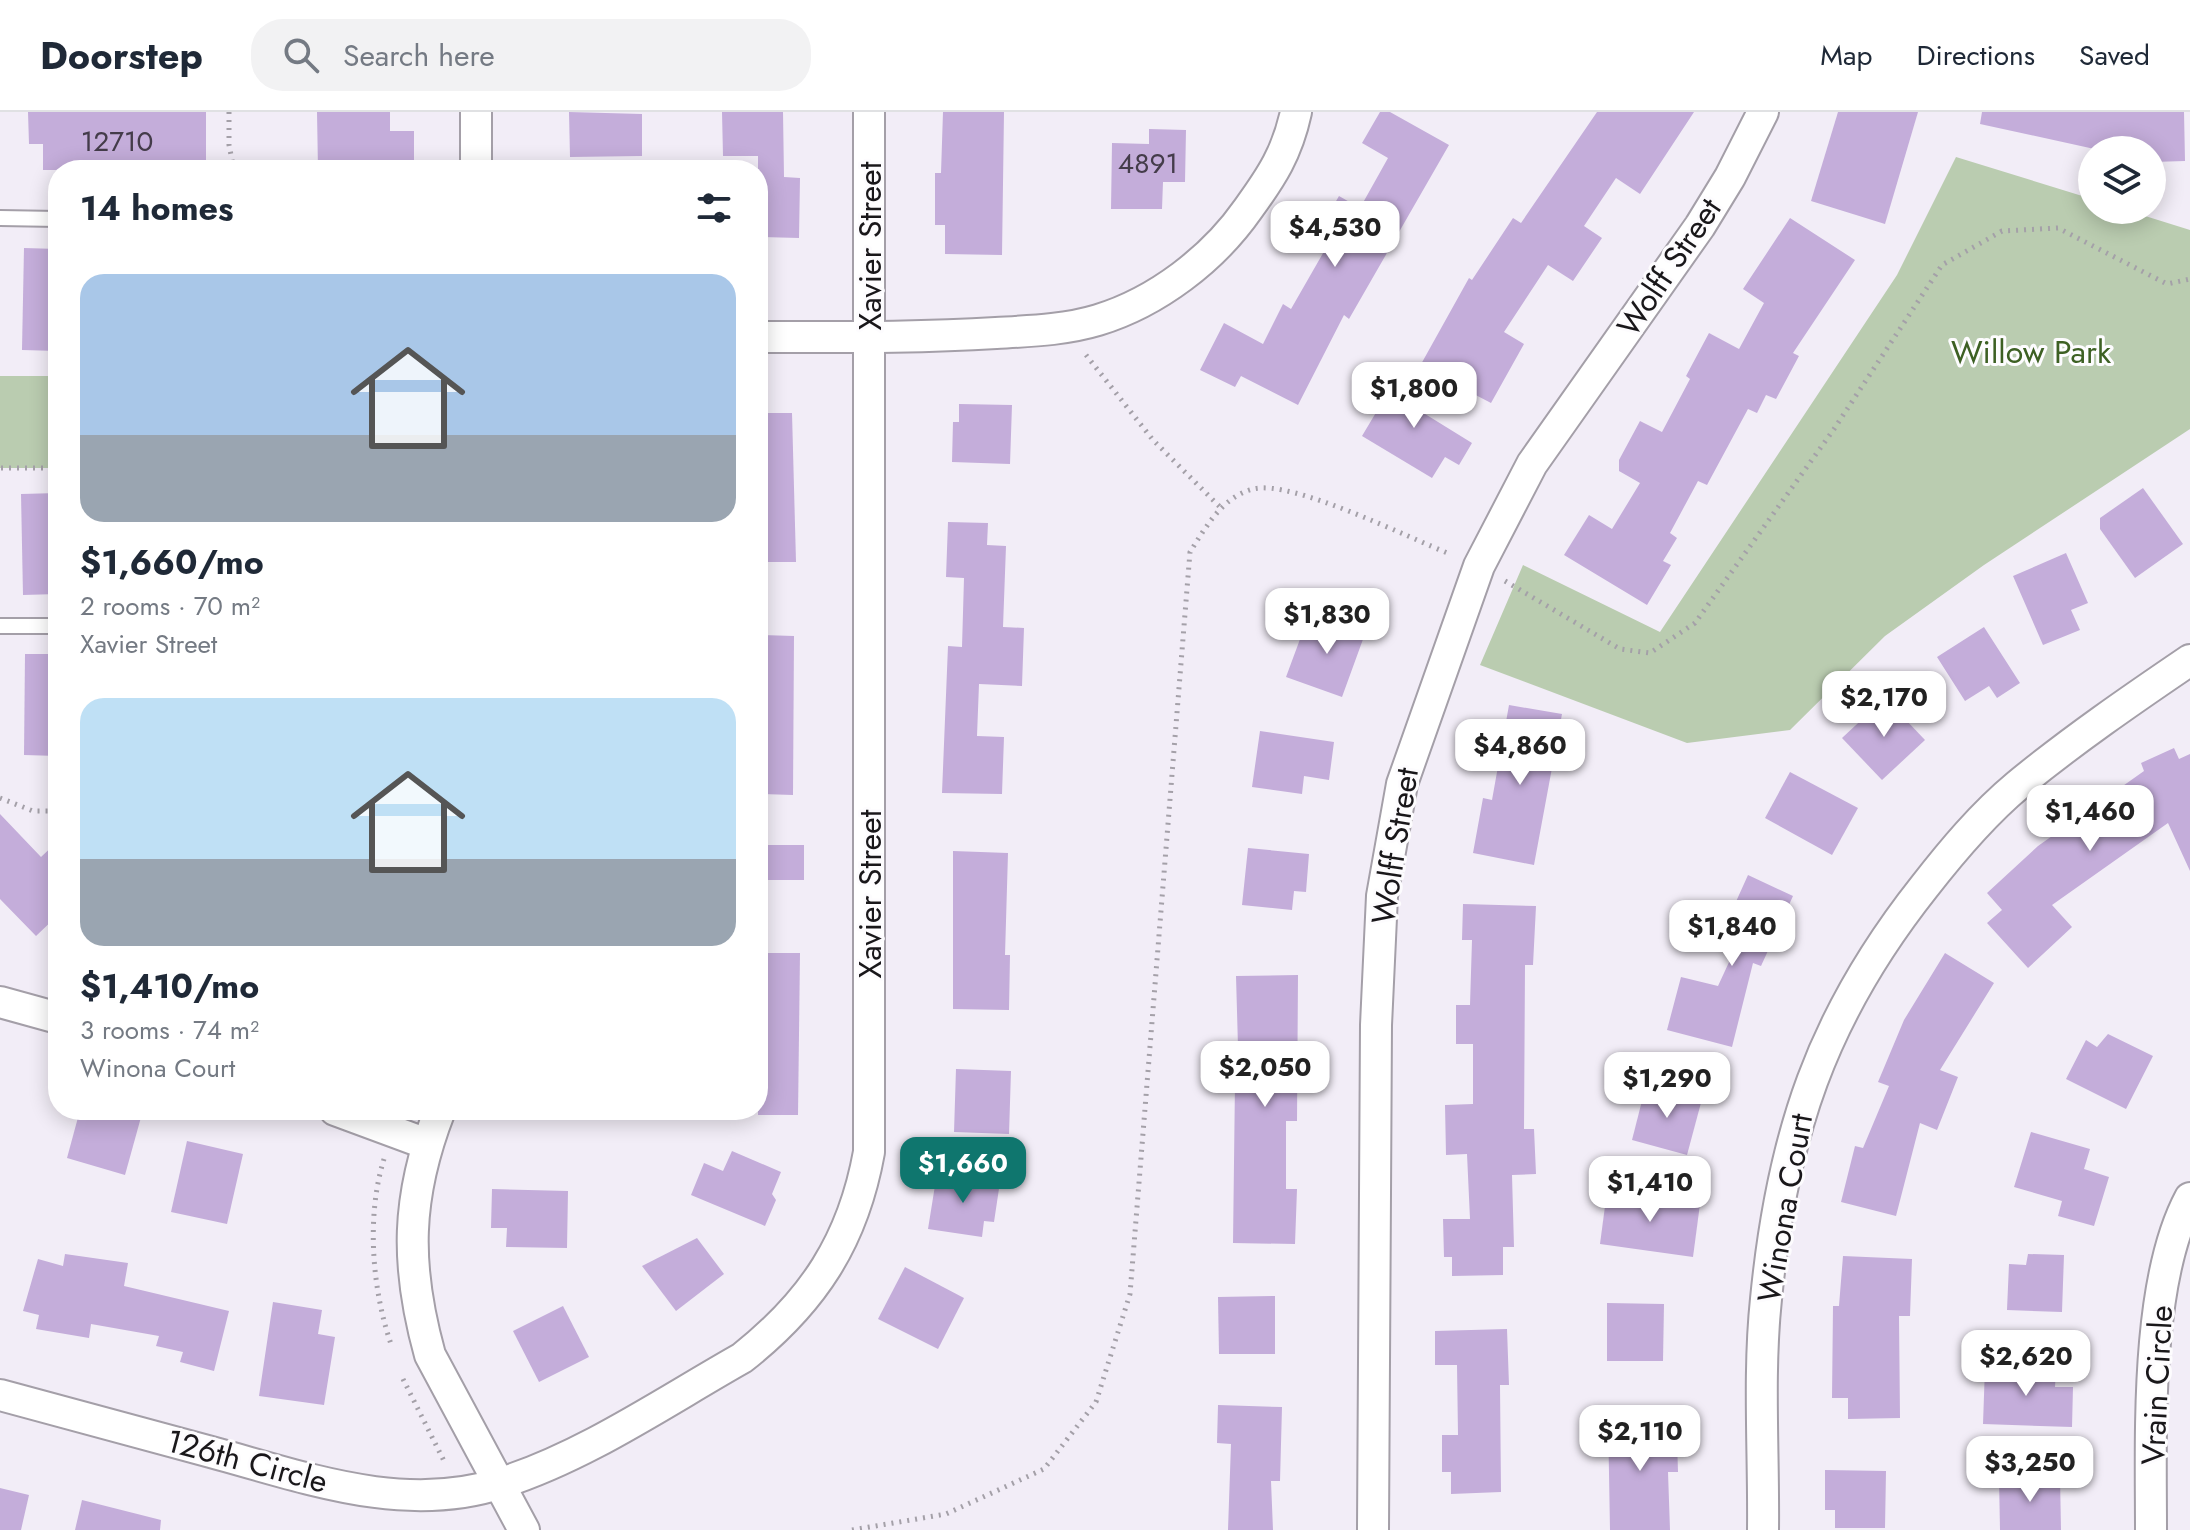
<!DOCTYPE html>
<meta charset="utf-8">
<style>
body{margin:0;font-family:Jost,sans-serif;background:#f2f2f3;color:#1f2937;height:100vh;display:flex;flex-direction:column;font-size:30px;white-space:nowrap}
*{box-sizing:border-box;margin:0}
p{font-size:26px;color:#747a83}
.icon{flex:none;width:44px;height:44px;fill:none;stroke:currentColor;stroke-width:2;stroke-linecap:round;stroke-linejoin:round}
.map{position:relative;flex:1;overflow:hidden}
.drawer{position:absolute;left:48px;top:48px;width:720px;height:960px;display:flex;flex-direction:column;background:#fff;border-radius:32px;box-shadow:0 4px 20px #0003}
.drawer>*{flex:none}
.fabs{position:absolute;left:2078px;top:24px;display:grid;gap:16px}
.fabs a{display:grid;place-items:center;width:88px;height:88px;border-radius:50%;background:#fff;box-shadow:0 4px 20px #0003;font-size:40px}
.price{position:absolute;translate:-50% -68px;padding:0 18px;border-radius:16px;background:#fff;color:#222;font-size:26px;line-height:52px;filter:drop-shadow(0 2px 4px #0008)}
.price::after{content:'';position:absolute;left:50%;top:48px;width:24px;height:18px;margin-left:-12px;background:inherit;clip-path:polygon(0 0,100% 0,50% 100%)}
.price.selected{background:#0f766e;color:#fff}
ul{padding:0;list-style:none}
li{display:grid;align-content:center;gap:16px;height:424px;padding:0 32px}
li span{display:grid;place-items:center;height:248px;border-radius:24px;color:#555}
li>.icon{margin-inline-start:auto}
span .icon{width:144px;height:144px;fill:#fffc;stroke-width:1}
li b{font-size:34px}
h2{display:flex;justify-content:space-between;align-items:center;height:96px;padding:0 32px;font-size:34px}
header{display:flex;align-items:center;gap:48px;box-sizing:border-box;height:112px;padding:0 40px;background:#fff;border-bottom:2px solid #e0e1e3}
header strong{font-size:38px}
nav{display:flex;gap:44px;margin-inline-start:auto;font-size:28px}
.search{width:560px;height:72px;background:#f2f2f3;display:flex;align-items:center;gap:20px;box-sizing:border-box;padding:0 28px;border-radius:32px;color:#747a83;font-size:30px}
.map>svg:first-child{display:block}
</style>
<header>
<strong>Doorstep</strong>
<div class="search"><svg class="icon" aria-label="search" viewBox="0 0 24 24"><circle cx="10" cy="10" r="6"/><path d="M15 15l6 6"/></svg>Search here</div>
<nav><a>Map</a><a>Directions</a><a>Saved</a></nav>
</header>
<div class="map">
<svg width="2190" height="1418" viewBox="0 0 2190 1418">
<rect width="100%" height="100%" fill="#f2edf7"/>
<g fill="#baccb0">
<polygon points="1956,45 2092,87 2092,98 2126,98 2190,118 2190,317 1984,453 1885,524 1790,618 1687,631 1480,553 1523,453 1660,520 1897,163"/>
<rect x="0" y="264" width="58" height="92"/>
</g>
<g fill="#c4adda">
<polygon points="28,0 206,0 206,58 43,58 43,32 29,32"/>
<polygon points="317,0 390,0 390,19 414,19 414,58 318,58"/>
<polygon points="569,0 642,2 642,44 570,45"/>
<polygon points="722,0 783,0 784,65 800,66 799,126 758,125 758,44 723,44"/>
<polygon points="943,0 1004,0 1002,143 945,142 945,113 935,113 935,61 941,61"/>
<polygon points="1380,0 1390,0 1449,33 1349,207 1344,203 1298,293 1241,264 1235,275 1200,258 1224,211 1263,232 1283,192 1291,197 1334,122 1321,115 1339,84 1360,96 1388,46 1362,31"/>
<polygon points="1597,0 1694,0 1640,82 1616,66 1584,114 1602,126 1573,169 1548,153 1504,220 1524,232 1491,291 1420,254 1469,166 1472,168 1513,106 1521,111"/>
<polygon points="1838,0 1918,0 1885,112 1811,89"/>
<polygon points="1982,0 2184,0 2185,49 2152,50 2152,38 2099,38 1980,12"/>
<polygon points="1149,17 1186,18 1185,70 1163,70 1162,97 1111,97 1112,31 1149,32"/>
<polygon points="1790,106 1855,148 1793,241 1799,244 1776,287 1766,283 1757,301 1748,297 1707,373 1698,369 1670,421 1677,426 1663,449 1671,453 1647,493 1564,443 1589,403 1612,417 1640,371 1619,359 1619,348 1640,309 1662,320 1690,267 1686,264 1709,221 1739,237 1764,191 1743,177"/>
<polygon points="24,136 58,137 58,239 22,238"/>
<polygon points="1399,262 1428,279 1417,297 1472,331 1459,353 1445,345 1432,366 1362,324"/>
<polygon points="959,292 1012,293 1010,352 952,350 953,310 959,310"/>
<polygon points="758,301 792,301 796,450 758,450"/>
<polygon points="2143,376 2183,432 2135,466 2100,417 2100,406"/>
<polygon points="58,381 58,482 23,483 21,382"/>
<polygon points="948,410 988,411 987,433 1006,434 1003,515 1024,516 1022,574 979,572 977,624 1004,625 1002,682 942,681 948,534 962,535 964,466 946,465"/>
<polygon points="2066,441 2088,491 2071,498 2080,518 2043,533 2013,464"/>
<polygon points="1331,506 1366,519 1342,585 1286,565 1306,511 1326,519"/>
<polygon points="1984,515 2020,571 1997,586 1989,574 1965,589 1937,545"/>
<polygon points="758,523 794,524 793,683 758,682"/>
<polygon points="25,542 58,542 58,644 24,643"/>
<polygon points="1885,586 1925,628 1882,668 1842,626"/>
<polygon points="1509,593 1562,602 1534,753 1473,741 1483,686 1492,688"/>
<polygon points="1260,619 1334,630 1329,668 1304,664 1302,682 1252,675"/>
<polygon points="2174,636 2179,647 2190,642 2190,759 2168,711 2052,793 2072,815 2028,856 1987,811 2002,798 1987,781 2038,734 2144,659 2141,651"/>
<polygon points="1790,660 1858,696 1832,743 1765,706"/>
<polygon points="0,702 41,745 58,729 58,803 36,824 0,787"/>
<rect x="758" y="733" width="46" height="35"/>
<polygon points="1248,736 1309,742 1306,780 1294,779 1292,798 1242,793"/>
<polygon points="953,739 1008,741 1005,843 1010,843 1009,898 953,897"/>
<polygon points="1748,763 1793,784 1761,854 1753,851 1732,935 1667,918 1681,865 1718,874 1742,822 1725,814"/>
<polygon points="1463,792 1536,794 1533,853 1525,853 1524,1017 1534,1017 1536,1062 1512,1063 1514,1135 1503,1135 1503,1163 1452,1164 1452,1145 1444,1145 1443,1107 1470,1107 1467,1042 1446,1043 1445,993 1473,992 1473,932 1456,932 1456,893 1470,893 1472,828 1462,828"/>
<polygon points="758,841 800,841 798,1003 758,1003"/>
<polygon points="1945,841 1994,871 1940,958 1958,965 1937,1018 1920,1011 1896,1104 1841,1090 1855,1034 1863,1036 1889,974 1878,970 1904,908"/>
<polygon points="1298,863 1297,1009 1286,1009 1286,1077 1297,1077 1295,1132 1233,1131 1235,970 1239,970 1236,864"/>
<polygon points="2108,922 2153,944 2126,997 2066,967 2086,928 2097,935"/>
<polygon points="956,957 1011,959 1009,1022 954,1020"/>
<polygon points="1646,973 1702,987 1687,1043 1632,1028"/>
<polygon points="80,998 143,998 125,1063 67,1046"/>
<polygon points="2031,1020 2090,1037 2084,1057 2109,1065 2094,1114 2058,1104 2062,1089 2014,1075"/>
<polygon points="187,1029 243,1042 227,1112 171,1100"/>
<polygon points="732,1039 781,1060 772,1082 776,1088 765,1114 691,1083 704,1051 723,1059"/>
<polygon points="937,1061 1000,1070 994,1110 984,1109 982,1125 928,1117"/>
<polygon points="492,1077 568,1079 567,1136 506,1135 507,1116 491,1116"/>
<polygon points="1607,1079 1700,1092 1693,1145 1600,1132"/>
<polygon points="697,1126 724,1162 676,1199 642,1154"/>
<polygon points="65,1142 128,1151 124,1174 229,1199 214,1259 180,1250 183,1240 156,1234 159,1224 91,1212 89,1226 36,1217 39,1203 23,1199 38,1147 63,1154"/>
<polygon points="2028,1142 2064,1143 2062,1200 2007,1198 2009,1152 2026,1153"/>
<polygon points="1843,1144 1912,1147 1910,1204 1899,1204 1900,1306 1848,1307 1848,1286 1832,1286 1833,1194 1839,1194"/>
<polygon points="905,1155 964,1186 938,1237 878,1207"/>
<polygon points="1275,1184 1275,1242 1219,1242 1218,1185"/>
<polygon points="273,1190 322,1198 318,1222 335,1225 324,1293 259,1284"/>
<polygon points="1607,1191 1664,1192 1663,1249 1607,1249"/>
<polygon points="563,1194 589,1245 539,1270 513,1219"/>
<polygon points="1507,1217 1509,1273 1500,1273 1501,1380 1451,1382 1451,1360 1442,1360 1442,1323 1458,1323 1457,1253 1435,1253 1435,1219"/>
<polygon points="1985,1255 2056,1257 2055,1275 2073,1275 2072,1315 1983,1312"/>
<polygon points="1218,1293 1282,1295 1280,1369 1271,1369 1273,1418 1228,1418 1231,1332 1217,1331"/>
<polygon points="1664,1303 1664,1328 1677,1328 1678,1360 1668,1360 1670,1418 1610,1418 1608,1304"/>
<polygon points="1825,1358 1886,1359 1885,1416 1835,1416 1835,1398 1825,1398"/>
<polygon points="2060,1365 2061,1418 2000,1418 1999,1366"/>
<polygon points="0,1376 29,1383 21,1418 0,1418"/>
<polygon points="82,1388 161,1408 160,1418 75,1418"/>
</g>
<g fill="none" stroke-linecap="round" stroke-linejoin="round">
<g stroke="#a49fa8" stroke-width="18">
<g id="lane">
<polyline points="0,106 58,107"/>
<polyline points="0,514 58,514"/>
</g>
</g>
<g stroke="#a49fa8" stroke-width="34">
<g id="street">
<polyline points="476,58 476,0"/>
<path d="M758,225c79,0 159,1 238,-4 35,-2 69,-3 102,-13 59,-18 115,-61 150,-111 24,-33 39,-56 48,-97"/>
<polyline points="0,890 58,906"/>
<polyline points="335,998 427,1032"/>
<path d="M440,998c-34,87 -35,155 -10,245l94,175"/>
<path d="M0,1283c70,19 140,38 211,57 93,25 193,63 290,31 85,-27 163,-81 241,-125 71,-56 111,-117 127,-206v-1040"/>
<polyline points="1373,1418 1376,913 1382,784 1402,672 1479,454 1532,352 1700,114 1730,65 1763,0"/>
<path d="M1763,1418c1,-76 -5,-155 3,-231 16,-163 55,-282 158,-412 28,-36 58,-72 94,-102 55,-45 113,-85 172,-125"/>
<path d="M2151,1418c0,-95 -6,-248 39,-332"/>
</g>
</g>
<g stroke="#a4a0a8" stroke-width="5" stroke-dasharray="2 6" stroke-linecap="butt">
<polyline points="229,0 229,33 234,58"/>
<polyline points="1086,243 1153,328 1220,395"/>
<polyline points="1,356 58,356"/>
<polyline points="1505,469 1620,537 1650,541 1695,511 1834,317 1942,153 2002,119 2058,116 2167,172 2190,167"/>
<polyline points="0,686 33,699 58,699"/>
<path d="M384,1047c-18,57 -12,132 8,188"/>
<polyline points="403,1267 445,1351"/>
<path d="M852,1418l94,-16 98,-45 52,-67 34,-108 60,-742c16,-25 32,-55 63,-63 38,-10 156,49 197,65"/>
</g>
<use href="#lane" stroke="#fff" stroke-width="14"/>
<use href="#street" stroke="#fff" stroke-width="30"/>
</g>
<g text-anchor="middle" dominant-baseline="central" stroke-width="6" stroke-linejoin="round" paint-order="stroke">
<g font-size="28" fill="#443c4a">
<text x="117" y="29">12710</text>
<text x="1148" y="51">4891</text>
</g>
<g font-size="32" fill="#19171a" stroke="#fdfcfe">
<text transform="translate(870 134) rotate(-90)">Xavier Street</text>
<text transform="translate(1669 155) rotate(-56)">Wolff Street</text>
<text transform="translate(1395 734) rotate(-81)">Wolff Street</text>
<text transform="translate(870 782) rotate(-90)">Xavier Street</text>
<text transform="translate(1785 1096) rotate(-80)">Winona Court</text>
<text transform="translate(2157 1273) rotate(-87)">Vrain Circle</text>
<text transform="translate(247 1349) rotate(15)">126th Circle</text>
</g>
<g font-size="32" fill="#3d6023" stroke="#fdfcfe">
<text x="2031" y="240">Willow Park</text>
</g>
</g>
</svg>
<div class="fabs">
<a><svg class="icon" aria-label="layers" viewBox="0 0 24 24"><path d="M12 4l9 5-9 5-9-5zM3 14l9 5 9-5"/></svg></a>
</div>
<b class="price" style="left:1335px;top:157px">$4,530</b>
<b class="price" style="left:1414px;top:318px">$1,800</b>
<b class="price" style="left:1327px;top:544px">$1,830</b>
<b class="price" style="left:1884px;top:627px">$2,170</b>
<b class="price" style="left:1520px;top:675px">$4,860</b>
<b class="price" style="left:2090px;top:741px">$1,460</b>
<b class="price" style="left:1732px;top:856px">$1,840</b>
<b class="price" style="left:1265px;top:997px">$2,050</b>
<b class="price" style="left:1667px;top:1008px">$1,290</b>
<b class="price selected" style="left:963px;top:1093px">$1,660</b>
<b class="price" style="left:1650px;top:1112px">$1,410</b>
<b class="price" style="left:2026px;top:1286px">$2,620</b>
<b class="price" style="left:1640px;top:1361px">$2,110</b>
<b class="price" style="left:2030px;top:1392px">$3,250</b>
<section class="drawer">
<h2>14 homes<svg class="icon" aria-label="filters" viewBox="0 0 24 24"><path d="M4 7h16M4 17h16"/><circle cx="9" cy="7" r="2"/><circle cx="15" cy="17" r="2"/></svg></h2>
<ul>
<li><span style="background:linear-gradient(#a9c7e8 65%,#9aa5b1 0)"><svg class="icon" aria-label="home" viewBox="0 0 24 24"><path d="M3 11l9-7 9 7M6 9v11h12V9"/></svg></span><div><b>$1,660/mo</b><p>2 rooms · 70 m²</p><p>Xavier Street</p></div></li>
<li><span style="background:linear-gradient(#bfe0f5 65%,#9aa5b1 0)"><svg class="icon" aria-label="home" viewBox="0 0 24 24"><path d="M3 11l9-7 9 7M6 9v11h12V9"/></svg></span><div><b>$1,410/mo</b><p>3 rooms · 74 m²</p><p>Winona Court</p></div></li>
</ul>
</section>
</div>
